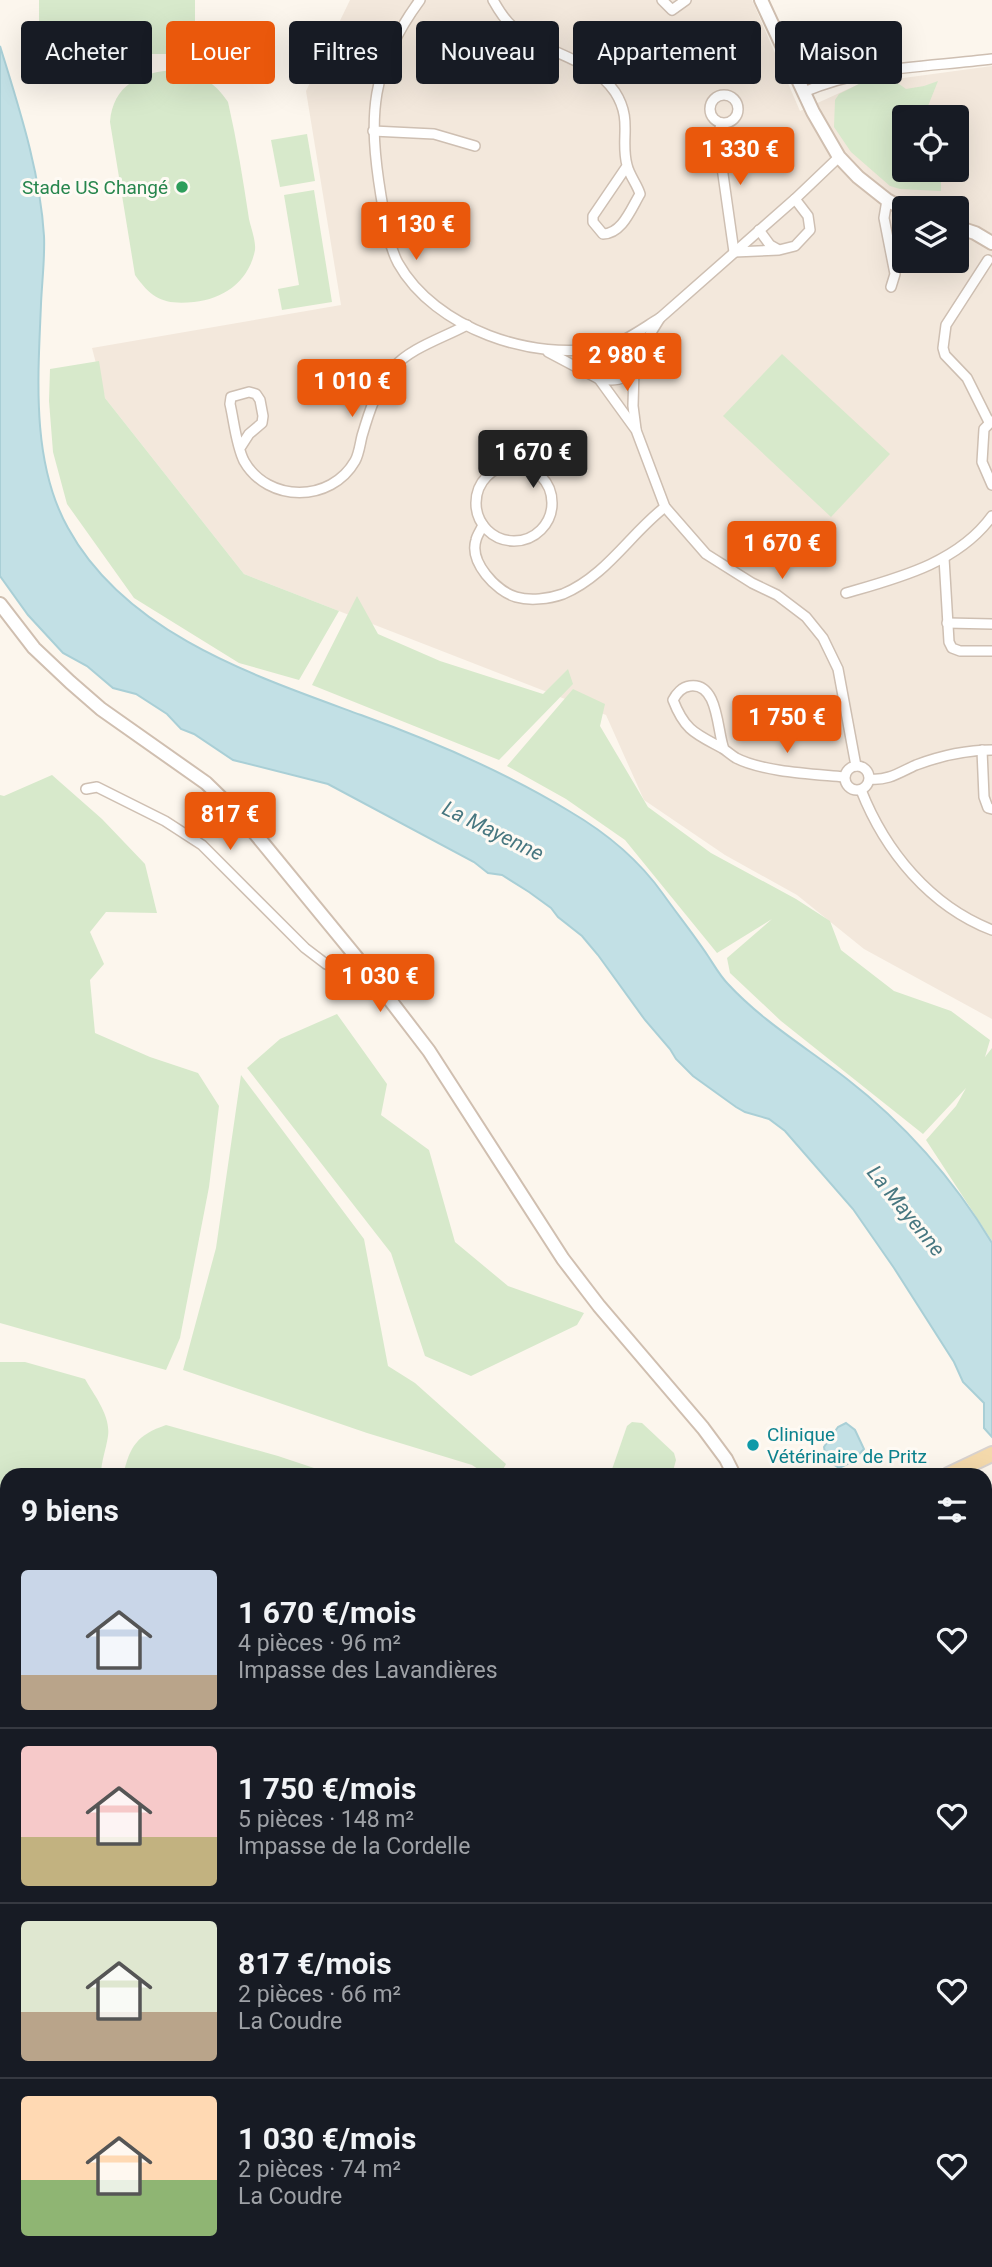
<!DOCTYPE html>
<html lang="fr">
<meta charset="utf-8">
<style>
body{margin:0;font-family:Roboto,sans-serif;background:#242831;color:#f1f3f6;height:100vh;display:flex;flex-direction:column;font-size:26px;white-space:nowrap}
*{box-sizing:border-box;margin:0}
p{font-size:23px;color:#9ea1a6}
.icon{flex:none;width:38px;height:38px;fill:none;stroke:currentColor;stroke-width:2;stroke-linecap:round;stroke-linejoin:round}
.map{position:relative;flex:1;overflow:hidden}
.details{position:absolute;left:0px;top:1468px;width:992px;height:800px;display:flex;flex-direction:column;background:#171b24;border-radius:21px 21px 0 0;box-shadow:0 7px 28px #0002}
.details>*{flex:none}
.hud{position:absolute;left:21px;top:21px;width:950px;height:63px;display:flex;gap:14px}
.tools{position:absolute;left:892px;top:105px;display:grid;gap:14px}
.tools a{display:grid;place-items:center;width:77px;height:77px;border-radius:7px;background:#171b24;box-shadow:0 7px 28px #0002;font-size:35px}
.price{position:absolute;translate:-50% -60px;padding:0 16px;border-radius:7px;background:#ea580c;color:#fff;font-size:23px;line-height:46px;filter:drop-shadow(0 2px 4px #0008)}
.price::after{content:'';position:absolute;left:50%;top:42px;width:21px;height:16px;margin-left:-10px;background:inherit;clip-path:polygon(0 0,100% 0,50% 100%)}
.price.on{background:#222;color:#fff}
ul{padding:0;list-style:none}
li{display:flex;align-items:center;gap:21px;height:175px;padding:0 21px}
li+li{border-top:2px solid #363941}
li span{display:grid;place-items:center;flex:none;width:196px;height:140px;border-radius:7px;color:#555}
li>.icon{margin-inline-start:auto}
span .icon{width:84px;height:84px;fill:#fffc;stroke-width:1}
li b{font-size:30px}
h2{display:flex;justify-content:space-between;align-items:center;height:84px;padding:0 21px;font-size:30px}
.tag{padding:0 24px;border-radius:7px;background:#171b24;box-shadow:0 7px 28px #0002;font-size:24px;line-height:63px}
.tag.on{background:#ea580c;color:#fff}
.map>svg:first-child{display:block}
</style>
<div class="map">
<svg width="992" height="2267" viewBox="0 0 992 2267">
<rect width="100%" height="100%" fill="#fcf6ed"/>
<g fill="#f3e8dc" fill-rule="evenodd">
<path d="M350,0h402l48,111 59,-27 133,-18v953l-128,-70 -67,-54 -72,-40 -81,-55 -38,-85 -362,-141 -139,-176 -13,-50 249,-43 -35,-214zM905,117h52v53h-52zM905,208h52v53h-52z"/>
<polygon points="985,1933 992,1944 992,2267 194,2267 192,2261 985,2261"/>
</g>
<g fill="#d7e9cb">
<rect x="39" y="0" width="156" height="54"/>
<path d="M175,70c24,3 39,11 53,32 9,39 15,78 21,117 2,9 7,22 6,31 -6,31 -31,49 -61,52 -30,3 -42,-3 -59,-27l-25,-153c3,-37 30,-50 65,-52z"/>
<polygon points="892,79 906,89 924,86 938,81 926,111 926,117 905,117 905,170 941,170 941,191 900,189 890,186 851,152 834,127 835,100 839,94 859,84"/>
<polygon points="307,134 315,181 280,187 271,140"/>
<polygon points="314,190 332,302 282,310 278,289 299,285 284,195"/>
<polygon points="782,354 890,454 831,517 723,416"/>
<polygon points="99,361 105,398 244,574 339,611 299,680 239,663 134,598 67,504 53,452 49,401 50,369"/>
<polygon points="357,596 378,634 440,661 543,694 568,669 573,684 499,760 312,685"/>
<polygon points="573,689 605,704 600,726 648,807 711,853 796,899 830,921 841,950 894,991 951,1011 990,1040 985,1057 992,1048 992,1241 926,1140 956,1106 966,1088 923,1134 781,1021 730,973 727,958 772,919 717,953 625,840 566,799 507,766"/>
<polygon points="52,775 102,819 145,864 157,913 106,912 90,932 104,964 90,980 95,1033 150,1057 198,1073 219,1106 209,1187 180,1338 166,1370 0,1323 0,795 4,796"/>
<polygon points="337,1014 387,1084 381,1115 429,1150 455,1242 508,1286 584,1313 577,1325 471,1376 425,1356 391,1253 247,1068 280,1039"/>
<polygon points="241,1075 364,1239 388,1366 415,1383 506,1464 500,1475 487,1475 472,1465 367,1433 183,1370 216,1248"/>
<path d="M0,1362h25l60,17c9,16 26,37 23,57 -2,14 -7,25 -7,39h-94v70l-7,-2z"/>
<polygon points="632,1422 642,1423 674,1453 676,1460 672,1475 610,1475 627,1426"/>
<path d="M166,1425l112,31 57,19h-212c7,-29 14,-40 43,-50z"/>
<polygon points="992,1489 992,1582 985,1588 985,1493"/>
<polygon points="0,1564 7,1566 7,1892 0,1888"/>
<polygon points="985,1811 992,1818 992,1944 985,1933"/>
<polygon points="0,1942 7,1948 7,2086 0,2086"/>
<polygon points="86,2261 192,2261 194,2267 90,2267"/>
</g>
<g fill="#c2e0e5" stroke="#a9cfd6" stroke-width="2">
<path d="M0,46c19,62 40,125 44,190 1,22 -2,45 -3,68 -3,73 -10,158 27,224 58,106 187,148 293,187 72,26 142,56 208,96 36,21 70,49 94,83 15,21 31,41 45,62 6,9 12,20 20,28 34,37 79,64 119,95 58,45 107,101 145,164v194l-8,-9v-25l-21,-21 -9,-20 -60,-94 -41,-59 -68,-78 -16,-12 -24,-7 -9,-5 -43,-31 -17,-17 -6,-10 -25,-29 -47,-65 -16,-19 -24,-19 -7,-9 -22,-16 -27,-17 -14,-2 -14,-11 -146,-78 -95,-24 -39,-26 -13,-5 -14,-15 -31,-20 -23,-6 -26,-22 -24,-13 -35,-38 -28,-39z"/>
<polygon points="846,1423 855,1430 864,1449 852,1462 839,1468 826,1459 824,1447 838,1427"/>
</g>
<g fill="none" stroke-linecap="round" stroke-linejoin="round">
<g stroke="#cebfb2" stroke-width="12">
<g id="street">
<path d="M420,0c-50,68 -52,116 -39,196 4,22 7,48 17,67 37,66 136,99 206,84 20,-4 39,-19 56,-29"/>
<path d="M493,0c5,9 11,19 19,26 30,28 78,30 103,66 18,28 5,47 12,73 2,10 10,19 13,29 -9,15 -18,40 -37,40l-10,-12v-6l34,-50"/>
<polyline points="662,0 672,10 686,0"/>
<path d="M804,92c59,-26 125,-25 188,-33"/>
<circle cx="724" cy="109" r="14"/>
<polyline points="721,123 718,139 734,252 779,250 795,246 810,230 808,216 795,199"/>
<polyline points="373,131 434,134 475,146"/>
<polyline points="887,200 884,218 895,274 891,287"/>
<polyline points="759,230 770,245 777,249"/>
<polyline points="988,260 946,325 943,348 945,355 967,378 989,422"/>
<path d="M606,347l19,7 9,15c-10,12 -20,12 -35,10l-1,-16z"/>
<polyline points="548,352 599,379 636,430 665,507 706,554 752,583 777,595 806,617 823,638 838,669 856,766"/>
<polyline points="992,421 984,429 982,462 992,485"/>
<polyline points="636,429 633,406 634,369 644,344 660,318 795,199 839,157"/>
<path d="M240,448l9,-14 13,-11 1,-7 -3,-16 -4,-6 -7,-2 -18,5 -1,7c4,17 6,41 14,57 24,42 87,42 111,0 4,-7 5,-17 7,-25 7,-24 15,-49 31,-68 17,-20 50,-30 74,-43"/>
<circle cx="514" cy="503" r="38"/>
<path d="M483,525c-2,5 -6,10 -7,15 -7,22 20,51 40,57 14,4 33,2 47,-3 43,-18 67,-60 102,-87"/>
<polyline points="944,558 949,642 952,648 960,651 992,651"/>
<path d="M846,593c52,-15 112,-30 146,-77"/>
<polyline points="947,623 992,624"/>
<path d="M724,749c-7,-16 -5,-67 -34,-63 -8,1 -14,8 -17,14 12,31 23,34 49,48 5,3 9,7 14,10 27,14 78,16 108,19"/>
<polyline points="982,750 984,797 988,808 992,809"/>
<circle cx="857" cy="778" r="12"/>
<path d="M870,779c18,2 30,-7 46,-14 24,-9 51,-15 76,-15"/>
<polyline points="86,789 97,787 165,821 202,845 305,948 326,964 342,971 359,972 367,970"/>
<path d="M861,790c24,61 69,116 131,140"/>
<polyline points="405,2261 411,2267"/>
<polyline points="817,2261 842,2267"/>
<polyline points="982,2261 983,2267"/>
<polyline points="281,2267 294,2261"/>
<polyline points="558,2267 563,2261"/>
<polyline points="758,2267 760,2261"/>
</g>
</g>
<g stroke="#d0bfb0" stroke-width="16">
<g id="secondary">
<polyline points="761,0 813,112 839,157 858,177 887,200 905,210"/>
<polyline points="957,227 975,233 992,243"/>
<polyline points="0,604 34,648 70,682 101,709 206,783 244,820 367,970 429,1051 563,1259 599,1306 703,1428 726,1459 734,1475"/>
<polyline points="985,1716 992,1719"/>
<polyline points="985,1782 992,1791"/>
</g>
</g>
<g stroke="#d9d2ce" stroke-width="18">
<g id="primary">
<polyline points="948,1475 992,1454"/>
<polyline points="0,2202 7,2201"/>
<polyline points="0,2219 7,2217"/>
<polyline points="0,2235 7,2234"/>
<polyline points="0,2246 7,2251"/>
<polyline points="22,2261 31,2267"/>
<polyline points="54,2261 57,2267"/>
</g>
</g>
<use href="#street" stroke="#fff" stroke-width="9"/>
<use href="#secondary" stroke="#fff" stroke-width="12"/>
<use href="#primary" stroke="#f4d9ab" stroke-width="14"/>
</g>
<circle fill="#2e9e5b" stroke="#fefaf4" stroke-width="2.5" cx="182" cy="187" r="7"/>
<circle fill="#0f9aa8" stroke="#fefaf4" stroke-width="2.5" cx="753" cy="1445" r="7"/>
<g text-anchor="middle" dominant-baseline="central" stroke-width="6" stroke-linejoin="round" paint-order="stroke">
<g font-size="19" fill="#27864d" stroke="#fefaf4" text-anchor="end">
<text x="168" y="187">Stade US Changé</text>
</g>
<g font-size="19" fill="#0d838f" stroke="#fefaf4" text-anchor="start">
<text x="767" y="1434">Clinique<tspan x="767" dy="22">Vétérinaire de Pritz</tspan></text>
</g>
<g font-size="21" font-style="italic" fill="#477780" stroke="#fefaf4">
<text transform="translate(493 831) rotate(26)">La Mayenne</text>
<text transform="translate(906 1211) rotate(51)">La Mayenne</text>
</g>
</g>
</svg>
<div class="tools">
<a><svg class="icon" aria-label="locate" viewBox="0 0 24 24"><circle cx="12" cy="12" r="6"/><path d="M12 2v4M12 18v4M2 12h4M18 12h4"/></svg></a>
<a><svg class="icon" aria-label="layers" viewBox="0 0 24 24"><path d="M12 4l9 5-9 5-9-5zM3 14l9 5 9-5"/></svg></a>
</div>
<b class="price" style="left:740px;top:187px">1 330 €</b>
<b class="price" style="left:416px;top:262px">1 130 €</b>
<b class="price" style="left:627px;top:393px">2 980 €</b>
<b class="price" style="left:352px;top:419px">1 010 €</b>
<b class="price on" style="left:533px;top:490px">1 670 €</b>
<b class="price" style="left:782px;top:581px">1 670 €</b>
<b class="price" style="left:787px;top:755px">1 750 €</b>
<b class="price" style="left:230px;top:852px">817 €</b>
<b class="price" style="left:380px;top:1014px">1 030 €</b>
<div class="hud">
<a class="tag">Acheter</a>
<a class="tag on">Louer</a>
<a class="tag">Filtres</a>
<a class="tag">Nouveau</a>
<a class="tag">Appartement</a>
<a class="tag">Maison</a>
</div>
<section class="details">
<h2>9 biens<svg class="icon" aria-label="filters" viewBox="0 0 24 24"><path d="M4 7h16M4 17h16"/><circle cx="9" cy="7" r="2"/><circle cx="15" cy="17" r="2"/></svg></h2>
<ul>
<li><span style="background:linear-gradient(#c9d6e8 75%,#b9a48a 0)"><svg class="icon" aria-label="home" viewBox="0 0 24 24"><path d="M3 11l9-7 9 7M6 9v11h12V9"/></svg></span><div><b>1 670 €/mois</b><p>4 pièces · 96 m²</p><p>Impasse des Lavandières</p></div><svg class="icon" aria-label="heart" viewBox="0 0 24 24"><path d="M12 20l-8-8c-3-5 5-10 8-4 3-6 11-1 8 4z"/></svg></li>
<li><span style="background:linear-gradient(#f6c9c9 65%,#c2b280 0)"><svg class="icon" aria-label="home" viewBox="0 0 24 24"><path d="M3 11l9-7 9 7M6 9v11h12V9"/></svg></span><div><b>1 750 €/mois</b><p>5 pièces · 148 m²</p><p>Impasse de la Cordelle</p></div><svg class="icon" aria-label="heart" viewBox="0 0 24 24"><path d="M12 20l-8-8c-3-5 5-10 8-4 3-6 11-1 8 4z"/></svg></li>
<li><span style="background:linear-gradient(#dfe7d0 65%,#b9a48a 0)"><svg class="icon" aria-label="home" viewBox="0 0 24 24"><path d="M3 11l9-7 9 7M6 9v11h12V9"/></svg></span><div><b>817 €/mois</b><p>2 pièces · 66 m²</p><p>La Coudre</p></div><svg class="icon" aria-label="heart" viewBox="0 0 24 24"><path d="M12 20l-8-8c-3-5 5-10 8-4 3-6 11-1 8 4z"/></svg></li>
<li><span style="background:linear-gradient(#ffd9b3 60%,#8fb573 0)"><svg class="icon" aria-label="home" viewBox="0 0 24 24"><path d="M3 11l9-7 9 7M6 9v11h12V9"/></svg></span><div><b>1 030 €/mois</b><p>2 pièces · 74 m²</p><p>La Coudre</p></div><svg class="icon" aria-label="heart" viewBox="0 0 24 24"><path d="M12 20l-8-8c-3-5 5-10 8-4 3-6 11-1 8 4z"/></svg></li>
</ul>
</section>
</div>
